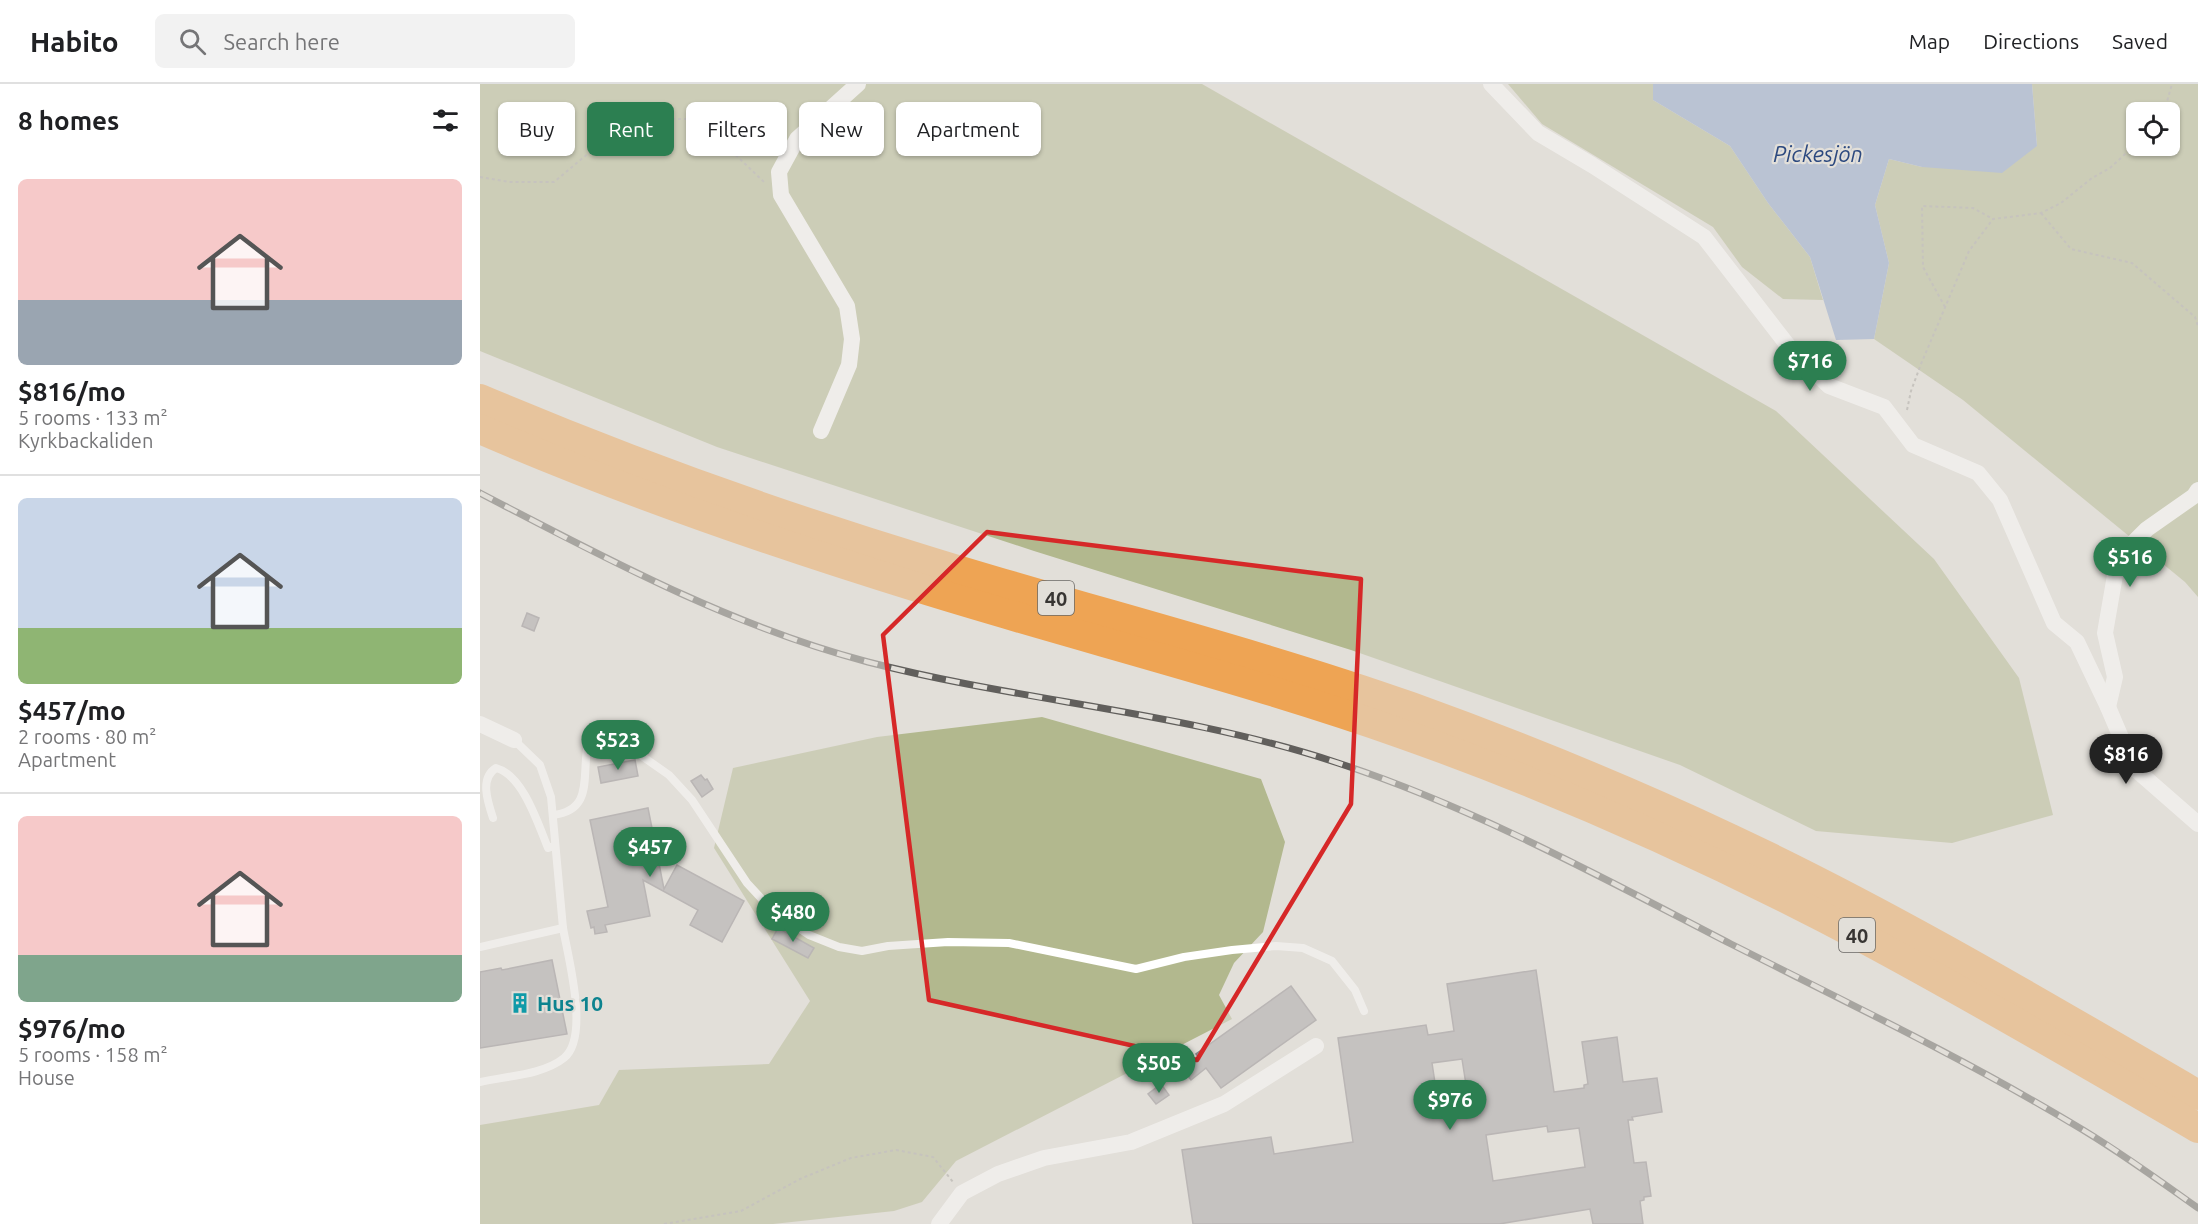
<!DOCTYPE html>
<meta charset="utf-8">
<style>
body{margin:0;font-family:Ubuntu,sans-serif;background:#f2f2f2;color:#202124;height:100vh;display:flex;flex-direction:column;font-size:22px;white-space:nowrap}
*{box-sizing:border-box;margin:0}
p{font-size:20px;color:#757577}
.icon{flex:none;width:33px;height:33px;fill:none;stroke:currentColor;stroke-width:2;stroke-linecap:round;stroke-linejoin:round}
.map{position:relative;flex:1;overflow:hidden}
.drawer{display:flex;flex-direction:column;background:#fff;width:480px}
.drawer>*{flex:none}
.hud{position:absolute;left:18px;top:18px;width:570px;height:54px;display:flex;gap:12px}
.controls{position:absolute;left:1646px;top:18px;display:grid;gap:12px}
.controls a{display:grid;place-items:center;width:54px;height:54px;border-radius:9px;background:#fff;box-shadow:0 2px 4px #0004;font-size:30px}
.price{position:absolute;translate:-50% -51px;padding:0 14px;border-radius:21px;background:#2c7f51;color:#fff;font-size:20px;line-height:39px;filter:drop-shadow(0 2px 3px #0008)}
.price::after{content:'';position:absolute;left:50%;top:36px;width:18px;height:14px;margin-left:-9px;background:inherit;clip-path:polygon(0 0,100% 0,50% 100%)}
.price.active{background:#222;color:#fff}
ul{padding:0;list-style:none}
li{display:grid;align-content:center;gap:12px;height:318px;padding:0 18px}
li+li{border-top:2px solid #e0e0e0}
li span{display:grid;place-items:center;height:186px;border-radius:9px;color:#555}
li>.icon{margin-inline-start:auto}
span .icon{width:108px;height:108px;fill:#fffc;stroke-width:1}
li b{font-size:26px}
h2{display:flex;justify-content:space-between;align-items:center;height:72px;padding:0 18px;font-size:26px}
.tag{padding:0 21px;border-radius:9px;background:#fff;box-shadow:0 2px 4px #0004;font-size:21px;line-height:54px}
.tag.active{background:#2c7f51;color:#fff}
header{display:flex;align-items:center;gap:36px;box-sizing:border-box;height:84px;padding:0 30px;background:#fff;border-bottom:2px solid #e0e0e0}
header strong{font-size:28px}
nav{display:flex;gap:33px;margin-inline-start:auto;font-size:21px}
.search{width:420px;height:54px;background:#f2f2f2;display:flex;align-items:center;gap:15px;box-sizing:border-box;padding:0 21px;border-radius:9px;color:#757577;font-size:22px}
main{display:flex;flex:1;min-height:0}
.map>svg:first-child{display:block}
</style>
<header>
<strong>Habito</strong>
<div class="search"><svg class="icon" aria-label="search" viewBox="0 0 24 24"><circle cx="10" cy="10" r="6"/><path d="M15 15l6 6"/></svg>Search here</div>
<nav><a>Map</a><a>Directions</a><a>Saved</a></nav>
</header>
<main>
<section class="drawer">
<h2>8 homes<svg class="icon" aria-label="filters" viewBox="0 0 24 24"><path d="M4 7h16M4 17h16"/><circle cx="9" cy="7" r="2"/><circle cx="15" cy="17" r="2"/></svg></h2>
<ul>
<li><span style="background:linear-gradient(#f6c9c9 65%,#9aa5b1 0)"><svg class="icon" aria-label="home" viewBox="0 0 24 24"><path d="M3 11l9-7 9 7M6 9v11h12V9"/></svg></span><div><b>$816/mo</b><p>5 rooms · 133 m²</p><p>Kyrkbackaliden</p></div></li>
<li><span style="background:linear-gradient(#c9d6e8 70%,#8fb573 0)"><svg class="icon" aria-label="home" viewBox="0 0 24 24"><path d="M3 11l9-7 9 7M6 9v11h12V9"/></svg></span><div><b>$457/mo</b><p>2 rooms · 80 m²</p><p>Apartment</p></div></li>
<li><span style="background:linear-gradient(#f6c9c9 75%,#7fa58c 0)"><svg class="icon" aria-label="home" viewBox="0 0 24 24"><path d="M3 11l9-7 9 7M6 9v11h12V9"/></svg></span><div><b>$976/mo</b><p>5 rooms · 158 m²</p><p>House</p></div></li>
</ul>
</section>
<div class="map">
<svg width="1718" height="1140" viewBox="0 0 1718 1140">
<rect width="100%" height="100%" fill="#e2dfd9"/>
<g fill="#b2b88e" fill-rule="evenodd">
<polygon points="0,0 722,0 1296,327 1454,475 1539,594 1573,731 1472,759 1336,747 1200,681 871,566 554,467 237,363 0,267"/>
<polygon points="1028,0 1173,0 1173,16 1250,62 1288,119 1330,173 1343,216 1303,215 1262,183 1233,143 1062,40"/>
<path d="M1552,0h166v513l-13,-15 -222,-182 -89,-61 15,-76 -14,-58 14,-46 33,8 115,-21zM1656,28h33v34h-33z"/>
<polygon points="562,633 781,695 805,758 783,848 754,879 739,911 752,935 476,1077 442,1118 414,1127 293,1140 0,1140 0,1041 119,1021 139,986 289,980 330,917 234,764 253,684 397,653"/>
</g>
<polygon fill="#8aa2cc" points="1173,0 1552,0 1557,62 1522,89 1442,83 1409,75 1395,121 1409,179 1394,255 1356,256 1330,173 1288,119 1250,62 1173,16"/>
<g fill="#a39fa3" stroke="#898589" stroke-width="1.5" fill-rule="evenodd">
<polygon points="47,529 59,534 54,547 42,542"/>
<polygon points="155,676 158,692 121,699 118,683"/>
<polygon points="221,691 225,696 227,695 233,705 222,713 211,697"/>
<polygon points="168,724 184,805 197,781 264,817 242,858 210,841 218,826 163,796 170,832 125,841 127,848 115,850 114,843 111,844 107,827 128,823 110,736"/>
<polygon points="298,844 334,864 328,874 292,855"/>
<polygon points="72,876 87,950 0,964 0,888 21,884 22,886"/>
<path d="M1056,886l18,122 30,-4v-3l4,-1 -6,-42 35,-5 6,45 34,-4 5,34 -30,5 1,3h-5l6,43 12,-1 5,34 -7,1v3l-4,1 3,23h-50l-3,-15 -91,15h-306l-11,-74 89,-13 3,17 79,-12 -15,-104 88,-13 2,10 26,-4 -7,-47zM982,975l7,45 -30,5 -7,-46zM1067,1042l1,6 31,-4 6,39 -92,14 -7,-46z"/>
<polygon points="811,902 836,936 741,1004 726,984 711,996 704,987 720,975 716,970"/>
<polygon points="681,1000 689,1011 676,1020 668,1010"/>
</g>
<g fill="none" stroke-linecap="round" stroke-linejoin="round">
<g stroke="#a4a29d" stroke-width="2" stroke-dasharray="3 3" stroke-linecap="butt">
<polyline points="1684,28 1692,0"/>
<polyline points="0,93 29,98 74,98 110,68 189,35 218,35 284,98"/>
<polyline points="1561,129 1591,165 1652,179 1715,233 1718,242"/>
<polyline points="1465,223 1443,183 1442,122 1493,124 1513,135"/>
<polyline points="1427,326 1431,307 1441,280 1489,167 1513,135 1561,129 1581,119 1612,94 1630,84 1656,60"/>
<polyline points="184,1140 261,1127 320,1095 371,1074 416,1066 453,1073 473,1098"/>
</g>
<g stroke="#fff" stroke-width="8">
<polyline points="34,656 60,681 71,713 83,844"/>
<path d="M73,731c42,-5 28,-41 35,-71l7,-6 13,2 31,14 30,21 23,25 55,83 25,27 37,25 30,12 23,4 26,-5 60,-4 61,1 127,26 48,-12 48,-7 44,-4 27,2 29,13 23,29 9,21"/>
<path d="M13,734c-6,-18 -13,-40 3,-50 27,7 42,56 52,80l6,-2"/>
<path d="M0,863l83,-19c5,29 27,109 1,130 -21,17 -58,18 -84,24"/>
</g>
<g stroke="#fff" stroke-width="16">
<polyline points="1011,0 1058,49 1112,81 1224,153 1309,263 1349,302 1404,323 1433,361 1498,389 1520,416 1574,539 1597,558 1628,623 1654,684 1718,740"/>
<polyline points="341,347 369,281 372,255 367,222 301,111 299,88 317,55 378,0"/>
<polyline points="1628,623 1635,593 1625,549 1638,474 1667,445 1714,412 1718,406"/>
<polyline points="0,640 34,656"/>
<polyline points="459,1140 482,1109 518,1090 564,1074 651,1058 744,1020 836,962"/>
</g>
<g stroke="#eea454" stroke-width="30">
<path d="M0,315c146,62 296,116 448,162 161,50 324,90 483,146 108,39 216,83 320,132 160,75 314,167 467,256"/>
<path d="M0,345c143,62 291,113 440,159 161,50 324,90 483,146 158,56 313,126 462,205 112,60 223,125 333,189"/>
</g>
<g stroke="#615f5c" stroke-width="7">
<path id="rail" d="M0,409c125,65 251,133 388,169 155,40 317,50 470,101 137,45 265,115 393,181 115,58 232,114 342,180 43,25 84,55 125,84"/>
</g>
<use href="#rail" stroke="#e2dfd9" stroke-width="4.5" stroke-dasharray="14" stroke-linecap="butt"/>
</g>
<path d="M0 0H1718V1140H0ZM507,448l374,47 -10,225 -154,256 -268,-60 -46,-365z" fill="#e2dfd9" fill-opacity=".55" fill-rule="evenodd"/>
<path fill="none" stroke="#d62828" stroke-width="4.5" stroke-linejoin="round" d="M507,448l374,47 -10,225 -154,256 -268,-60 -46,-365z"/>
<defs>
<g id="building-bare" transform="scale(1.62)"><path d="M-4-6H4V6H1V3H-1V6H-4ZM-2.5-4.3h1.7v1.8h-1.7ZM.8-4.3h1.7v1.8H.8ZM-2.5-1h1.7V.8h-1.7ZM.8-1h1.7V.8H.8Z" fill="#0f9aa8" stroke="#e2dfd9" stroke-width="2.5" paint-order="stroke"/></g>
</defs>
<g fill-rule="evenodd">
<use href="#building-bare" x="40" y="919"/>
</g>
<g text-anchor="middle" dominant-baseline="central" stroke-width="4.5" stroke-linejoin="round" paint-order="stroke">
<g fill="#e2dfd9" stroke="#6a6865" stroke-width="1.5">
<rect x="558" y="497" width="36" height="34" rx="4.5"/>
<rect x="1359" y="834" width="36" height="34" rx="4.5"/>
</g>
<g font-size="20" font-weight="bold" fill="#373533">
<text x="576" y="514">40</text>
<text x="1377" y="851">40</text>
</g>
<g font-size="21" font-weight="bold" fill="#0d838f" stroke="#e2dfd9" text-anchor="start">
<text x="57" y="919">Hus 10</text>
</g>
<g font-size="22" font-style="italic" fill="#2c497f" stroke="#e2dfd9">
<text x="1338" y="69">Pickesjön</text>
</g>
</g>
</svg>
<div class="controls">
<a><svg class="icon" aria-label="locate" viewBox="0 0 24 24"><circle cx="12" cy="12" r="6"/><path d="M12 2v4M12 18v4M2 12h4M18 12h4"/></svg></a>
</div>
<b class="price" style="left:1330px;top:308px">$716</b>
<b class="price" style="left:1650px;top:504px">$516</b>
<b class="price" style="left:138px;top:687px">$523</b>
<b class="price active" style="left:1646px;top:701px">$816</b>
<b class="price" style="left:170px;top:794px">$457</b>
<b class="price" style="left:313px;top:859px">$480</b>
<b class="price" style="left:679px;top:1010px">$505</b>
<b class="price" style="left:970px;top:1047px">$976</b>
<div class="hud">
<a class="tag">Buy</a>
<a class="tag active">Rent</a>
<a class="tag">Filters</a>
<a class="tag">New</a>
<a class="tag">Apartment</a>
</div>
</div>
</main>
